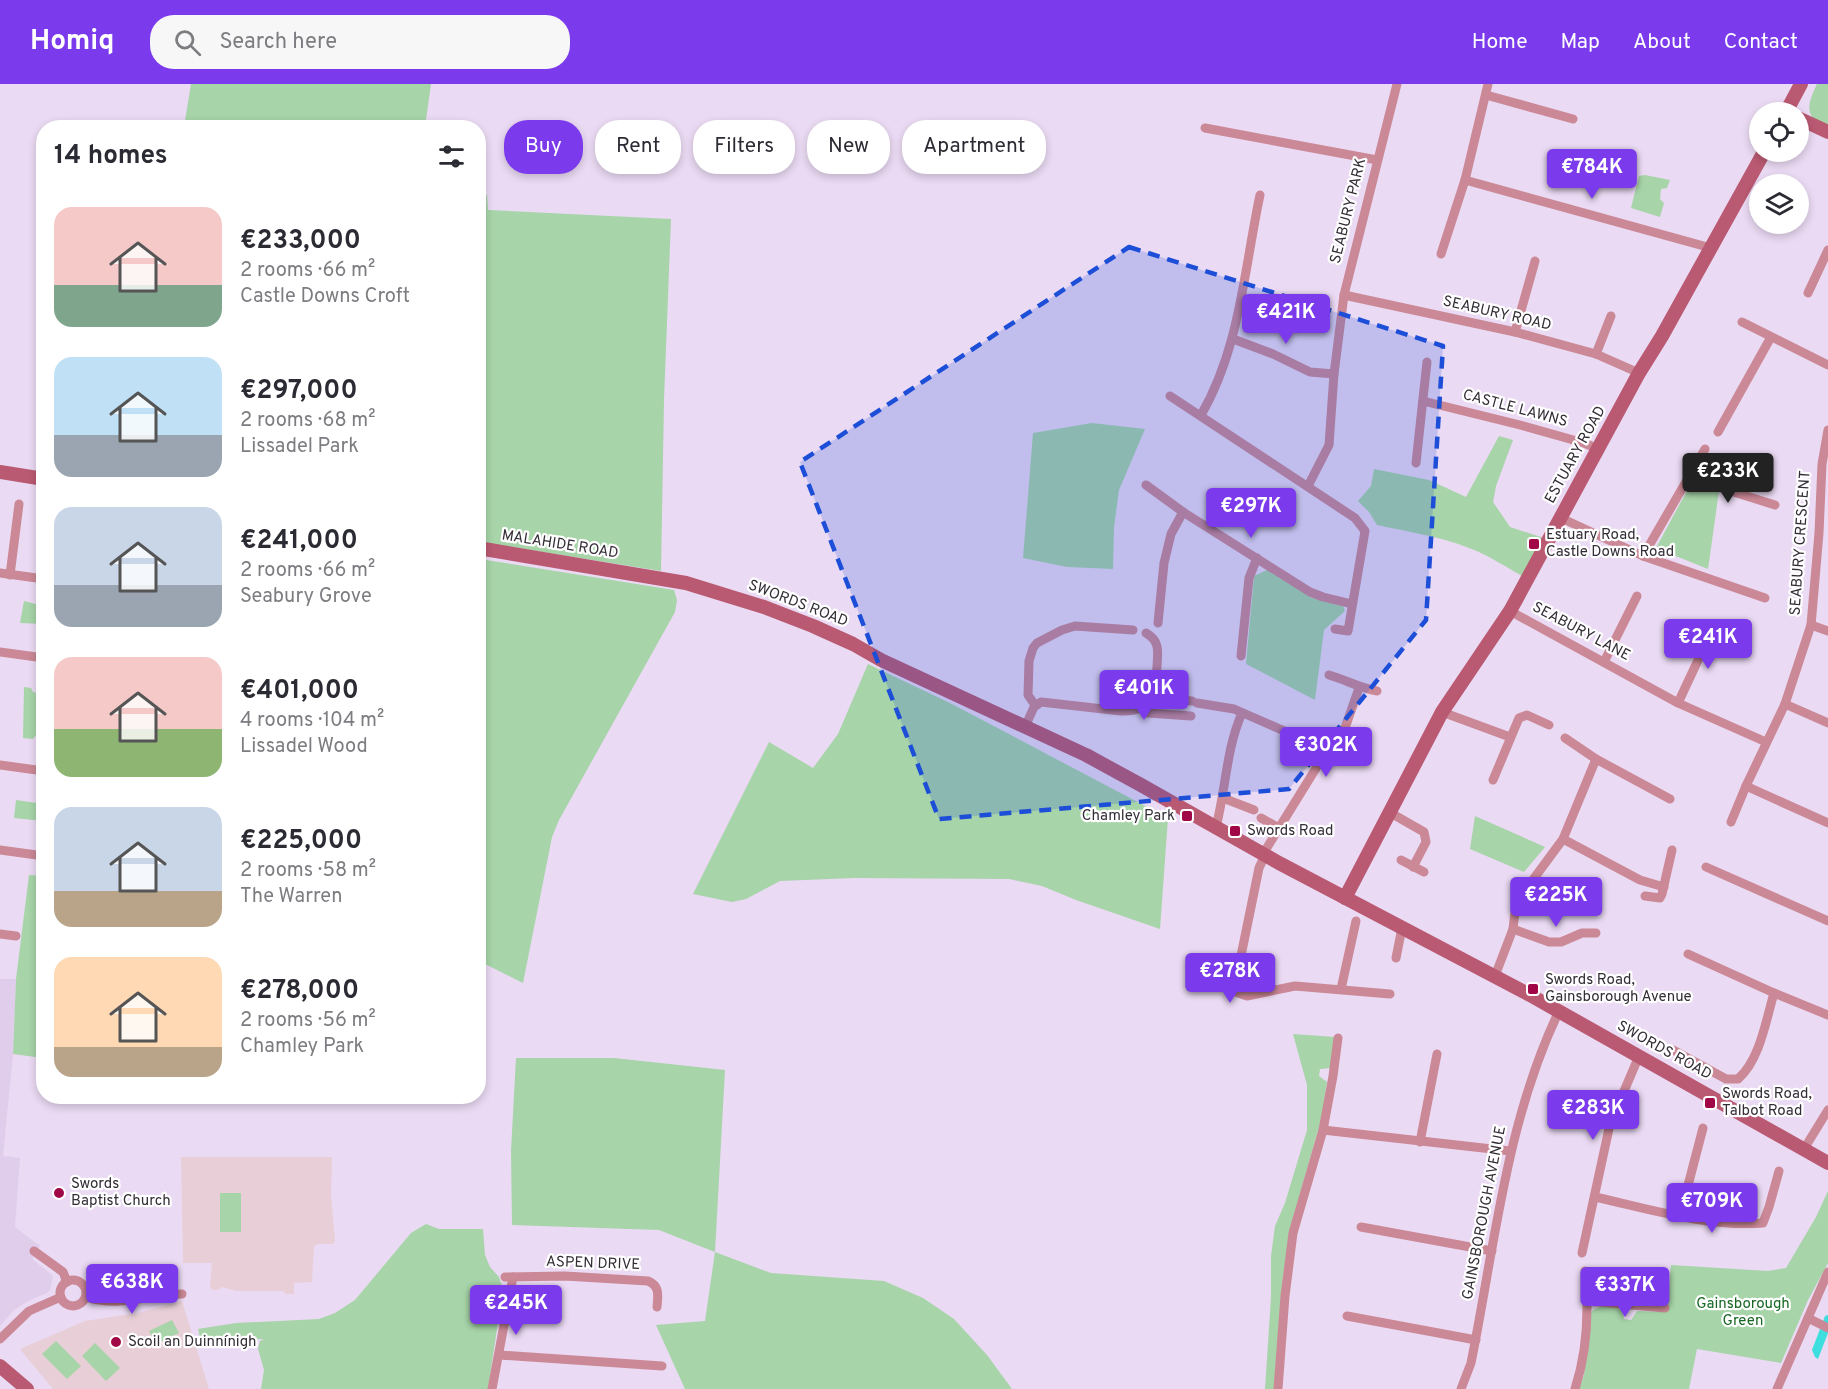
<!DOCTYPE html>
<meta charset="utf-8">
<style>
body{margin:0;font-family:Overpass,sans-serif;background:#f7f7f7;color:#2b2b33;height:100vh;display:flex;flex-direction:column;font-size:22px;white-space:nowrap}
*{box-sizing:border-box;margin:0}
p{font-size:20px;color:#7c7c81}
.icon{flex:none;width:33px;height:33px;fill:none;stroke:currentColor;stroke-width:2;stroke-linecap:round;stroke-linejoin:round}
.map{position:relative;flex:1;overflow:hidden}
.drawer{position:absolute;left:36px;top:36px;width:450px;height:984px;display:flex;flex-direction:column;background:#fff;border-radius:24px;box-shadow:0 3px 9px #0003}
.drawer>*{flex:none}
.top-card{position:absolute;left:504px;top:36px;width:570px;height:54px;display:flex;gap:12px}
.buttons{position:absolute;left:1749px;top:18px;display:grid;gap:12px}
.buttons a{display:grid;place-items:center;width:60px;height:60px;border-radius:50%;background:#fff;box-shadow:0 3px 9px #0003;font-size:30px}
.price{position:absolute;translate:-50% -51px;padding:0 14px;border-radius:6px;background:#7c3aed;color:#fff;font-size:20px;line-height:39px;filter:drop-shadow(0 2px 3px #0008)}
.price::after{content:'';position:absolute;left:50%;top:36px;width:18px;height:14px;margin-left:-9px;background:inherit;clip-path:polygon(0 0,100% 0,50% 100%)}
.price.current{background:#222;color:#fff}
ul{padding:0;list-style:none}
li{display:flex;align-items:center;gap:18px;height:150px;padding:0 18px}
li span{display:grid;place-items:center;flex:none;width:168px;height:120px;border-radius:18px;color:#555}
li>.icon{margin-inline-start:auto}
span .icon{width:72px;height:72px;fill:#fffc;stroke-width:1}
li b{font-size:26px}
h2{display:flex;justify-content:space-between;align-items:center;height:72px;padding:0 18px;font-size:26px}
.pill{padding:0 21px;border-radius:24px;background:#fff;box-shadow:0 3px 9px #0003;font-size:21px;line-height:54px}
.pill.current{background:#7c3aed;color:#fff}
header{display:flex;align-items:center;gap:36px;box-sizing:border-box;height:84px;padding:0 30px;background:#7c3aed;color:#fff}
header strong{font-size:28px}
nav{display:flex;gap:33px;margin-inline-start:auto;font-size:21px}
.search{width:420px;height:54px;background:#f7f7f7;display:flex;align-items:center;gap:15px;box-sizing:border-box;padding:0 21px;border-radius:24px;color:#7c7c81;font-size:22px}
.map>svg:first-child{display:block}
</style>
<header>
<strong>Homiq</strong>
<div class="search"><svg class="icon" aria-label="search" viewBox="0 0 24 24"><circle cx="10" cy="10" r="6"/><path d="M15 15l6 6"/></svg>Search here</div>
<nav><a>Home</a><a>Map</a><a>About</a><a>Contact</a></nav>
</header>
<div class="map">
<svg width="1828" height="1305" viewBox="0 0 1828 1305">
<rect width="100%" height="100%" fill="#eadaf3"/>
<polygon fill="#e0cdeb" points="0,895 16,895 13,970 3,1072 20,1074 15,1143 40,1162 32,1175 53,1192 50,1206 47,1209 30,1216 14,1226 0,1242"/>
<g fill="#e8cfd7">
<polygon points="181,1073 332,1073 331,1111 335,1157 333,1160 318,1160 314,1162 312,1198 294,1199 294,1210 286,1210 283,1207 236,1207 222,1203 218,1206 212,1206 210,1201 212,1179 183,1179"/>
<polygon points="182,1217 209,1305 53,1305 20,1265 85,1237 138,1229"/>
</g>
<g fill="#a7d4a8">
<polygon points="191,0 431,0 425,43 184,43"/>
<path d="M1817,0h11v44c-25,-11 -21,-23 -11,-44z"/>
<polygon points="1645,91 1670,96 1667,104 1661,105 1660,115 1664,119 1660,133 1631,124 1639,92"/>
<polygon points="478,111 487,111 488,126 671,135 664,316 661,487 479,458"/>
<polygon points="1092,339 1145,345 1119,406 1114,444 1113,485 1067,483 1023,474 1033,349"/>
<path d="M1499,352l14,4 -17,46 -3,16 17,25 34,11 -20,39c-18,-10 -36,-22 -55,-29 -30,-12 -61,-16 -92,-23l-8,-13 -11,-11 13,-15 3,-17 55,11 37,17z"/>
<polygon points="1695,400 1719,407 1708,485 1656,464 1690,401"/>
<polygon points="486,476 674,506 677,516 675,528 559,736 552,753 523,899 479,877 478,489 483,479"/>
<polygon points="1267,486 1312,514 1343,522 1345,527 1324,546 1315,616 1246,580 1254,492"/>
<polygon points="24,517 43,522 43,540 20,539"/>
<polygon points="868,580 950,619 1168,734 1160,845 1076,816 1042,802 1009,795 854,794 780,797 746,815 732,818 693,810 769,658 813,684 838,650"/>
<polygon points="24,603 31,604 33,608 43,610 43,652 36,651 33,655 23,654"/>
<polygon points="16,716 43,720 43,737 14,734"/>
<polygon points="1475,732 1545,763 1524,788 1470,765"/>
<polygon points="29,791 43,792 43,974 13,970 16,895"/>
<polygon points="1293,950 1335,953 1331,984 1320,985 1319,992 1327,998 1321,1036 1290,1145 1283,1192 1274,1305 1265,1305 1271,1213 1271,1172 1275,1142 1285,1119 1307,1046 1307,1001"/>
<polygon points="516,974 614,974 725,986 715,1168 771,1189 884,1197 923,1214 954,1235 987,1271 1012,1305 685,1305 656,1241 705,1237 715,1168 659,1146 512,1141 511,1067"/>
<path d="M1828,1107v72l-20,37 -27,63 -84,-14 -8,40h-110l5,-14 5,-60c6,-11 24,-10 34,-4l1,8 7,1 6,-9 30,1 4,-47 97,6 18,-3 30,-51z"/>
<rect x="220" y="1109" width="21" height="39"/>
<polygon points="426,1140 439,1145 483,1145 485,1171 490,1183 499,1193 503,1205 488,1305 261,1305 264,1286 258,1265 260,1257 264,1255 201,1257 198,1245 236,1239 319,1235 335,1229 355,1216 411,1149"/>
<polygon points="172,1236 179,1249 156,1260 149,1247"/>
<polygon points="56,1257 81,1282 67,1295 42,1270"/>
<polygon points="95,1259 120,1284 106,1297 82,1272"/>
</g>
<polygon fill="#3ededf" points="1828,1231 1828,1249 1818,1275 1815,1273 1812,1266 1825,1232"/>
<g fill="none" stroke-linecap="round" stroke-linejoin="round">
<g stroke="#cb8896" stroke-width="9">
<polyline points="1486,11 1573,35"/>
<polyline points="1205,44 1377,76"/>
<polyline points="1465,96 1711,164"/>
<polyline points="1441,170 1465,96 1488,0"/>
<polyline points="1808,209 1828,166"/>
<polyline points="1344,211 1515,248 1596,270 1639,289"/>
<polyline points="1742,238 1828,281"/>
<polyline points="1515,248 1535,177"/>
<polyline points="1233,255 1273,270 1310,288 1334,290"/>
<polyline points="1596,270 1611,232"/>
<polyline points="1170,312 1355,434 1365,447 1348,547 1335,545"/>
<polyline points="1423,317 1520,341 1584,359 1598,365"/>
<path d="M1201,331c39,-67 43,-145 59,-220"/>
<polyline points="1718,348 1771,253"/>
<polyline points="1416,379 1427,278"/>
<polyline points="1689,394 1775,421"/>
<polyline points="1146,401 1183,428 1310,508 1323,513 1352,520"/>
<polyline points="1308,402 1329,361 1334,290 1344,211 1397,0"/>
<polyline points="1561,434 1643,472 1765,514"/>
<polyline points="1643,472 1705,365"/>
<polyline points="0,489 44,495"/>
<polyline points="10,491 19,420"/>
<polyline points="1510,527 1678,619 1766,658"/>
<polyline points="1158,539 1164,479 1171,450 1183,428"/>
<polyline points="1811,541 1828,547"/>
<polyline points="0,568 44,574"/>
<polyline points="1241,572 1249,494 1257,474"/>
<polyline points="1604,578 1637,512"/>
<path d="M1329,591c17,5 31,13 48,16"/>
<polyline points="1153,611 1158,614 1192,617"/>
<polyline points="1197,619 1234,625 1298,653"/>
<polyline points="1678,619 1714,542"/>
<polyline points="1785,620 1828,639"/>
<polyline points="1035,621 1028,611 1029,577 1033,564 1037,559 1062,546 1075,542 1133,546"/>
<polyline points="1142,623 1148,629 1191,632"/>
<polyline points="1442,628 1510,653"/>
<path d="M1025,643l9,-20 7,-5 80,9c32,1 35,-19 36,-45 1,-15 3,-25 -11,-33"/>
<polyline points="1565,654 1596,675 1670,715"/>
<polyline points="0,681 44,687"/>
<polyline points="1493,696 1519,634 1527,631 1549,641"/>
<polyline points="1746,702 1828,739"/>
<polyline points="1223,714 1254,726"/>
<polyline points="1389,728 1424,748 1426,758 1413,783"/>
<polyline points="1261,734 1279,744"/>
<polyline points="1731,738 1746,702 1785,620 1811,541 1819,449 1822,380 1828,346"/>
<path d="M1216,743c10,-38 10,-78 26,-114"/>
<polyline points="1563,755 1640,796 1664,803"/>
<polyline points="0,766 44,772"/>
<polyline points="1263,770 1331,660 1345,644 1359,604"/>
<polyline points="1265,771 1259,784 1235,901 1238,909 1247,912 1295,902 1390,910"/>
<polyline points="1401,776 1424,788"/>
<polyline points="1706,783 1828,837"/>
<polyline points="1645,812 1660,814 1662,810 1672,766"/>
<polyline points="1513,845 1549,858 1561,858 1582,849 1596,849"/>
<polyline points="0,850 16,852"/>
<polyline points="1688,870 1774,909 1828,931"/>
<polyline points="1396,874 1402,844"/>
<polyline points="1495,892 1513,845 1515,828 1521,812 1563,755 1596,675"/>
<polyline points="1341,905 1356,837"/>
<path d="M1673,966l53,29h12c22,-19 28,-59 36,-86"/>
<polyline points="1323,1046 1510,1067"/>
<polyline points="1420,1058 1437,970"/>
<polyline points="1804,1065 1828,1026"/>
<path d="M1595,1113c54,12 111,30 168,26l6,-16 10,-36"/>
<polyline points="1680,1132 1703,1044"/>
<polyline points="1361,1143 1492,1167"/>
<polyline points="34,1167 63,1188 67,1198"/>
<polyline points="1582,1169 1610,1040 1639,972"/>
<path d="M505,1193l60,-1 83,5c12,5 10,14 9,26"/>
<circle cx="73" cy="1209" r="13"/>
<path d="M86,1213c33,11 63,-3 96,-3"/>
<polyline points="1588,1217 1665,1224"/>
<polyline points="1347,1232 1476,1256"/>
<polyline points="1808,1234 1828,1244"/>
<polyline points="0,1255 29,1227 61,1213"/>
<polyline points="499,1271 662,1282"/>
<polyline points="492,1305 513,1193"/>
<polyline points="1278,1305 1285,1212 1293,1149 1323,1046 1333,992 1338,954"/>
<path d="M1461,1305l10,-26c24,-119 35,-241 88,-352"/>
<path d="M1575,1305c12,-37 14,-80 10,-118"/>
<polyline points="1777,1305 1828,1188"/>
</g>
<g stroke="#ba5972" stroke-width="14">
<polyline points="1786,28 1801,0"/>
<polyline points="1798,34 1828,48"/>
<polyline points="0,388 44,395"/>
<polyline points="478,464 686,499 764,523 813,542 853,560 881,576 1086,671 1141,701 1279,779 1530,911 1828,1079"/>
<polyline points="1345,814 1442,628 1510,527 1639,289 1662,252 1764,68"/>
<polyline points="0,1282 27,1305"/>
</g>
</g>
<path fill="#1d4ed8" fill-opacity="0.2" stroke="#1d4ed8" stroke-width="4.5" stroke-dasharray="12 8" stroke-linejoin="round" d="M1129,163l314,99 -17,274 -137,169 -350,30 -139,-357z"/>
<g fill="#a10746" stroke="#fff" stroke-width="2">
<rect x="1528" y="454" width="12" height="12" rx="3"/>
<rect x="1181" y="726" width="12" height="12" rx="3"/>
<rect x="1229" y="741" width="12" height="12" rx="3"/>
<rect x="1527" y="899" width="12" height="12" rx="3"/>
<rect x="1704" y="1013" width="12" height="12" rx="3"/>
<circle cx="59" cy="1109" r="6"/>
<circle cx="116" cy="1258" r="6"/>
</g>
<g text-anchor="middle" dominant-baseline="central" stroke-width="4.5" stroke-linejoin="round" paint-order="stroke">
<g font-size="15" fill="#332d36" stroke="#fff">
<text transform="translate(1349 127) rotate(-76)">SEABURY PARK</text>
<text transform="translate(1497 230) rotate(13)">SEABURY ROAD</text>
<text transform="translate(1515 325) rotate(15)">CASTLE LAWNS</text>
<text transform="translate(1576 371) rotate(-61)">ESTUARY ROAD</text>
<text transform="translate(1801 459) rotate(-86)">SEABURY CRESCENT</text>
<text transform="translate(560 461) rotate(9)">MALAHIDE ROAD</text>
<text transform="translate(798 520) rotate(21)">SWORDS ROAD</text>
<text transform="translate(1581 548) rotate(28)">SEABURY LANE</text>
<text transform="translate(1664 967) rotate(29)">SWORDS ROAD</text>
<text transform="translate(1485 1129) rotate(-79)">GAINSBOROUGH AVENUE</text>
<text transform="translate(593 1180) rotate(2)">ASPEN DRIVE</text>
</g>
<g font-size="15" fill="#332d36" stroke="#fff" text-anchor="start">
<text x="1546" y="451">Estuary Road,<tspan x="1546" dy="17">Castle Downs Road</tspan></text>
<text x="1175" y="732" text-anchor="end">Chamley Park</text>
<text x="1247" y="747">Swords Road</text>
<text x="1545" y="896">Swords Road,<tspan x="1545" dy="17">Gainsborough Avenue</tspan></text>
<text x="1722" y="1010">Swords Road,<tspan x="1722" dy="17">Talbot Road</tspan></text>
<text x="71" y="1100">Swords<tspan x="71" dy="17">Baptist Church</tspan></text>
<text x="128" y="1258">Scoil an Duinnínigh</text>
</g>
<g font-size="15" fill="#186825" stroke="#fff">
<text x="1743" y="1220">Gainsborough<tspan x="1743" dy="17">Green</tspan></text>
</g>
</g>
</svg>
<div class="buttons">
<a><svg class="icon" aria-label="locate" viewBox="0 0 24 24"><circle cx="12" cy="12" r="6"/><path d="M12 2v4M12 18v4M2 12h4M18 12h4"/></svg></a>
<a><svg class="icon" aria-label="layers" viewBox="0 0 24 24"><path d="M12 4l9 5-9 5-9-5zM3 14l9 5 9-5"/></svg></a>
</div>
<b class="price" style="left:1592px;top:116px">€784K</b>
<b class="price" style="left:1286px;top:261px">€421K</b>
<b class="price current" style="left:1728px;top:420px">€233K</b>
<b class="price" style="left:1251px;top:455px">€297K</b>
<b class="price" style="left:1708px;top:586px">€241K</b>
<b class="price" style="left:1144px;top:637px">€401K</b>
<b class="price" style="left:1326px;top:694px">€302K</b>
<b class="price" style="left:1556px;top:844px">€225K</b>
<b class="price" style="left:1230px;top:920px">€278K</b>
<b class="price" style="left:1593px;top:1057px">€283K</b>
<b class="price" style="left:1712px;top:1150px">€709K</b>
<b class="price" style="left:132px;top:1231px">€638K</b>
<b class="price" style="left:1625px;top:1234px">€337K</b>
<b class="price" style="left:516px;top:1252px">€245K</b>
<div class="top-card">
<a class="pill current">Buy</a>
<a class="pill">Rent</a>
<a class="pill">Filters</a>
<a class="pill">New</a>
<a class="pill">Apartment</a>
</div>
<section class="drawer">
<h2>14 homes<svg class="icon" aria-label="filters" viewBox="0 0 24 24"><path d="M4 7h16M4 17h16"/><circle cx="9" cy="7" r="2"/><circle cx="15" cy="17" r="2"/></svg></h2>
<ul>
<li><span style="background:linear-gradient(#f6c9c9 65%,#7fa58c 0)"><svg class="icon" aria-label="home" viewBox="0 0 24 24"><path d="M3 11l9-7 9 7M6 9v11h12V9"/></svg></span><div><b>€233,000</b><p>2 rooms · 66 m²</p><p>Castle Downs Croft</p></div></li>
<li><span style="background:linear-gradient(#bfe0f5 65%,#9aa5b1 0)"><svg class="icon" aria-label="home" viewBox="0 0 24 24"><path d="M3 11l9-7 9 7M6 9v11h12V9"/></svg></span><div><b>€297,000</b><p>2 rooms · 68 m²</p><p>Lissadel Park</p></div></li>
<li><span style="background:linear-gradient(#c9d6e8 65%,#9aa5b1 0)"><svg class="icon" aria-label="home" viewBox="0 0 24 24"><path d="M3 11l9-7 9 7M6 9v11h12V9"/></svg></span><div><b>€241,000</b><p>2 rooms · 66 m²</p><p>Seabury Grove</p></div></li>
<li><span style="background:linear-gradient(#f6c9c9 60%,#8fb573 0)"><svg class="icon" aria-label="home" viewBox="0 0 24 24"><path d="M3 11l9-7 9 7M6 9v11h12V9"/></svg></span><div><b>€401,000</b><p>4 rooms · 104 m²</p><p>Lissadel Wood</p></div></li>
<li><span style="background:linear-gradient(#c9d6e8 70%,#b9a48a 0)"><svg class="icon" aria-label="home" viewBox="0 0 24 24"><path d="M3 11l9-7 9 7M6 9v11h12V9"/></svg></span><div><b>€225,000</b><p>2 rooms · 58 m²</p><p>The Warren</p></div></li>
<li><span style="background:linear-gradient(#ffd9b3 75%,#b9a48a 0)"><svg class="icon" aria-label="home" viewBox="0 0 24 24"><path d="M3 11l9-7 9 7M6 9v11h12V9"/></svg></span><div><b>€278,000</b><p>2 rooms · 56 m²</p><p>Chamley Park</p></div></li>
</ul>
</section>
</div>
